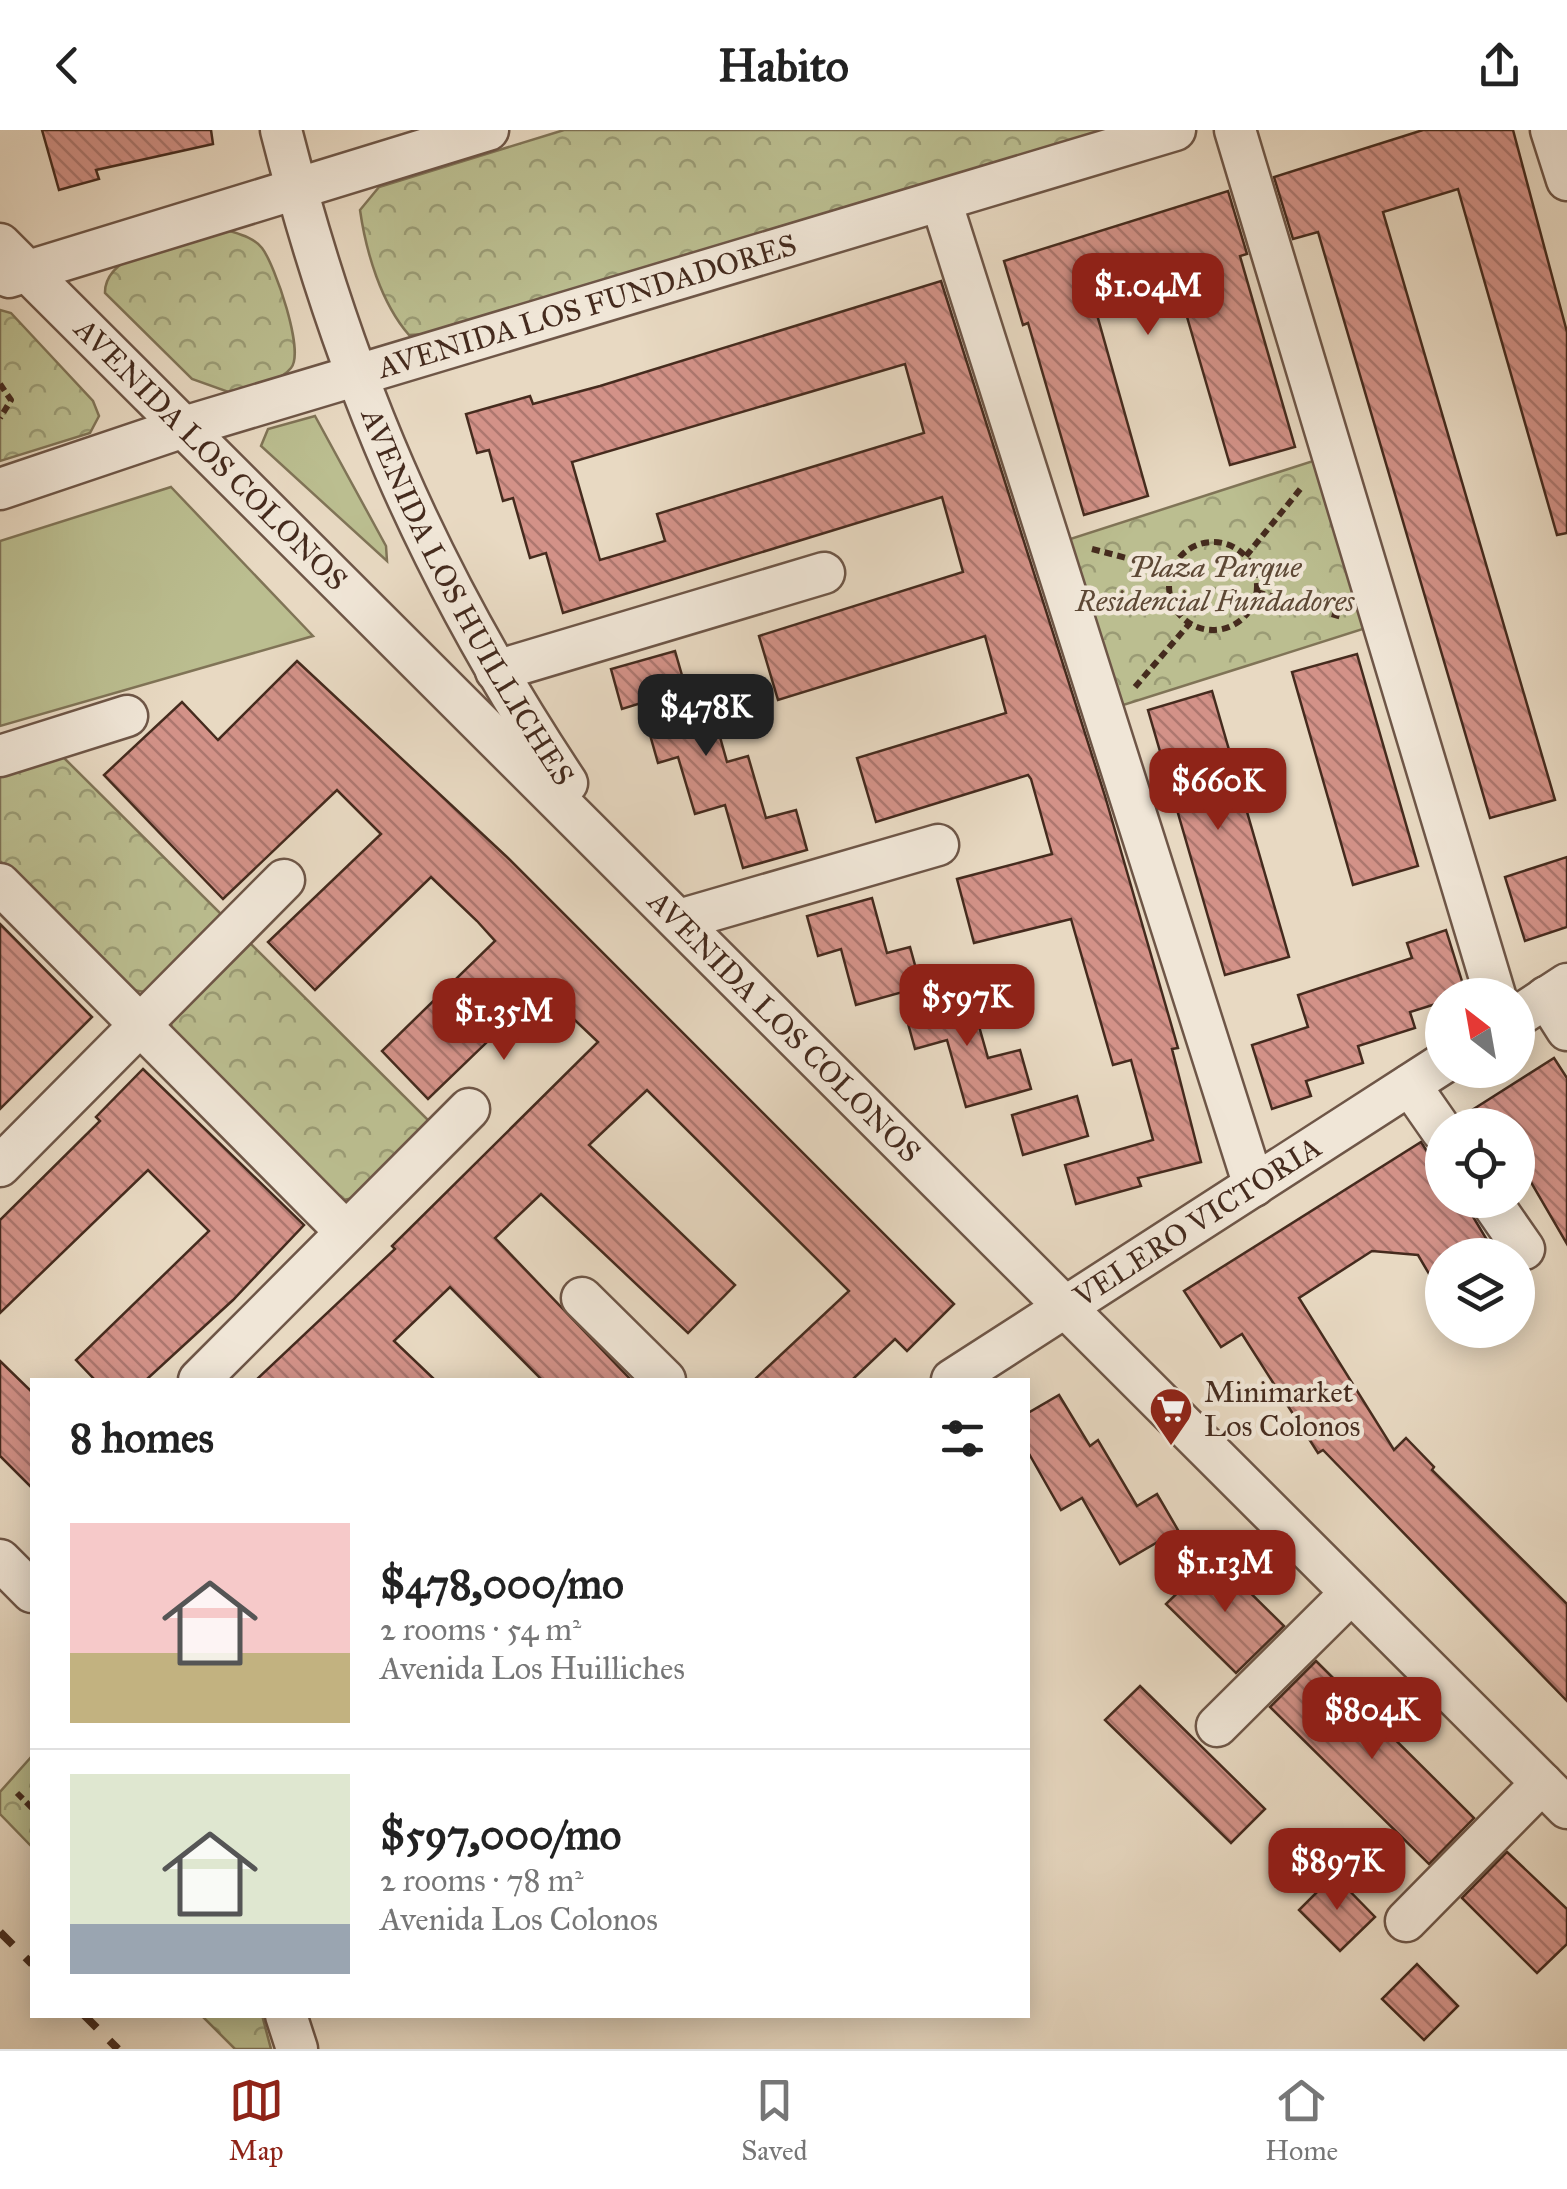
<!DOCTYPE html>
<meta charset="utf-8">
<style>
body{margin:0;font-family:"IM FELL Great Primer",serif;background:#f2f2f2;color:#222;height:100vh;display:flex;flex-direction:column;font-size:38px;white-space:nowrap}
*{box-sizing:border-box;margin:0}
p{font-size:32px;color:#767676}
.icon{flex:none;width:55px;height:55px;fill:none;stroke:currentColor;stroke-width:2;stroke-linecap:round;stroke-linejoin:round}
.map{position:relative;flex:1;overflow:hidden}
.side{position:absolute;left:30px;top:1248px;width:1000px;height:640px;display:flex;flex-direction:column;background:#fff;border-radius:0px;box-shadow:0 5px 25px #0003}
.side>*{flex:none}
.needle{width:65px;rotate:329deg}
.tools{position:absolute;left:1425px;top:848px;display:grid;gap:20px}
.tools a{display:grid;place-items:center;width:110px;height:110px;border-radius:50%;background:#fff;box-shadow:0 5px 25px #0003;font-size:50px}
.price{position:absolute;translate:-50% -85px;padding:0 22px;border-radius:20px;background:#8f2418;color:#fff;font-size:32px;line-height:65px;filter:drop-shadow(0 2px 5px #0008)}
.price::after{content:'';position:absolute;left:50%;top:60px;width:30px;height:22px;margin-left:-15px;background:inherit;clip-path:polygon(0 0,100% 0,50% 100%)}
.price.active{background:#222;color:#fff}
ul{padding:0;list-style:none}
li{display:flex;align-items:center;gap:30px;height:250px;padding:0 40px}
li+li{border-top:2px solid #e0e0e0}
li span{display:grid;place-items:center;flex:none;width:280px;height:200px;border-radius:0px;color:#555}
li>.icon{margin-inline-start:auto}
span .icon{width:120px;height:120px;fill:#fffc;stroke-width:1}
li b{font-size:42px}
h2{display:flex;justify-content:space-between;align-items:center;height:120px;padding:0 40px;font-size:42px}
header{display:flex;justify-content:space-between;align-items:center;height:130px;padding:0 40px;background:#fff;font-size:45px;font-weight:800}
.tabs{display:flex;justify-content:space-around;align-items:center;height:140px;border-top:2px solid #e0e0e0;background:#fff;font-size:28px;color:#767676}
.tabs a{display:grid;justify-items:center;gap:5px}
.tabs .active{color:#8f2418}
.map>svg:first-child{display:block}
</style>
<header><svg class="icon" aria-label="back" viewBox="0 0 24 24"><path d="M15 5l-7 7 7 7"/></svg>Habito<svg class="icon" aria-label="share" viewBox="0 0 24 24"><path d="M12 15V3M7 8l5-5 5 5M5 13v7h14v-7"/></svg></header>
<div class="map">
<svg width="1567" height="1919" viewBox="0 0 1567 1919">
<defs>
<pattern id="park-crowns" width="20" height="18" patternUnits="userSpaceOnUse" patternTransform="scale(2.5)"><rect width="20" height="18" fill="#bbbe90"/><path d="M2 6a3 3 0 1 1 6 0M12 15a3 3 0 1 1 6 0" fill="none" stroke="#9a9b75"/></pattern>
<pattern id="building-back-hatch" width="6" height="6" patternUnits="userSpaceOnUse" patternTransform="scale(2.5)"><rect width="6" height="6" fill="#d39288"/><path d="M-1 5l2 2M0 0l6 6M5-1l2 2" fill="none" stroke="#ad776f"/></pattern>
</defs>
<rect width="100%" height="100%" fill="#e8d9c2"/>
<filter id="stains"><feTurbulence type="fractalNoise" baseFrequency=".002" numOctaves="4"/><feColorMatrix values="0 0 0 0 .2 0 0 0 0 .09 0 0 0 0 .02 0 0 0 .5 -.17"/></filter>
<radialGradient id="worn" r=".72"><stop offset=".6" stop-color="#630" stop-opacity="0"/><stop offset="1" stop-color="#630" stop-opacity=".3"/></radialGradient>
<g fill="#bbbe90" stroke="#807457" stroke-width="2.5">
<polygon points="315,286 386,416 387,431 261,316 268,299"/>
<polygon points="171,357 313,506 0,596 0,411"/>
</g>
<g fill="url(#park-crowns)" stroke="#807457" stroke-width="2.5">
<path d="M564,0h541l-677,204 -19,1c-28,-32 -43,-83 -49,-125l19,-23z"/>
<path d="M227,100c12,4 26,7 35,18 13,17 43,104 29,120 -11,14 -41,20 -57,26l-42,-15 -87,-86c-1,-44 88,-54 122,-63z"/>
<polygon points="0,180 11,183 93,271 99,286 90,303 0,331"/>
<polygon points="1313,331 1366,498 1117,577 1064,411"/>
<polygon points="55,619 225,788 152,863 126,859 0,731 0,641"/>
<polygon points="242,805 430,992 354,1068 343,1070 172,905 170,878"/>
<polygon points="32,1626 32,1717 0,1684 0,1662"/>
<polygon points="201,1885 262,1885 271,1919 235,1919"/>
</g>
<g fill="url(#building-back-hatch)" stroke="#452b1e" stroke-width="2.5" fill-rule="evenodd">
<polygon points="42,0 211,0 213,14 96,40 99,49 59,60"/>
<polygon points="1423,0 1513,0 1567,202 1567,403 1557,405 1458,59 1383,82 1555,670 1490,688 1318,102 1293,109 1274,47"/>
<polygon points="1228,61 1247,124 1240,126 1295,317 1230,335 1176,149 1094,174 1148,366 1084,385 1028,193 1023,195 1004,131"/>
<path d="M941,151l164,515 73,252 -6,1 29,113 -63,16 3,8 -65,18 -11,-39 88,-25 -22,-80 -18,5 -42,-146 -97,24 -17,-64 95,-25 -21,-75 -3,-4 -152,47 -19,-64 149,-45 -21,-77 -207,64 -19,-64 204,-64 -21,-75 -379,116 -17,-60 -16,5 -17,-60 -10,3 -14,-51 -12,3 -11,-39 64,-18 3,8 67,-18zM905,234l19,69 -267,81 8,27 -65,19 -28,-98z"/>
<polygon points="675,521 692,580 711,575 727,632 748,626 766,688 796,680 807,720 743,738 725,675 695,684 678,627 658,633 641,573 622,579 611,539"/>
<polygon points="1357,524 1418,736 1353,755 1292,542"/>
<polygon points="297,531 508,728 954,1174 907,1221 895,1209 852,1250 754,1250 849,1161 647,960 589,1015 735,1155 688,1203 541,1064 495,1108 631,1250 542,1250 450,1157 394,1211 435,1250 256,1250 395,1119 392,1116 598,912 542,859 428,969 382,921 495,811 477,791 431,747 315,860 268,812 381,704 337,660 223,769 104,645 182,572 218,610"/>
<polygon points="1212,561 1289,827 1225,845 1148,580"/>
<polygon points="1567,727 1567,797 1525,811 1505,747"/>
<polygon points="872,768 887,823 910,817 921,857 856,875 841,819 818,826 807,786"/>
<polygon points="0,794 92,887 0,979"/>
<polygon points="1446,800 1466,864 1442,865 1442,872 1410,882 1415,898 1358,916 1363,933 1306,951 1311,966 1272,979 1252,915 1308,897 1298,865 1412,828 1407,813"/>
<polygon points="969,861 988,928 1020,920 1031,959 966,977 947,910 915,919 904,879"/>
<polygon points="1554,928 1567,948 1567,1114 1518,1030 1518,995 1464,995 1461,987"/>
<polygon points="143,939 304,1095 233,1170 146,1250 95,1250 76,1230 209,1101 148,1040 0,1183 0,1090 100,991 96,987"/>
<polygon points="1077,966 1088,1006 1023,1025 1012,985"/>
<polygon points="1421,1012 1442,1045 1442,1070 1463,1070 1496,1125 1442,1125 1442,1166 1418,1125 1372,1121 1299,1168 1394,1320 1406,1308 1434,1337 1432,1340 1567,1474 1567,1571 1323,1320 1318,1323 1242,1204 1221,1217 1184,1161"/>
<polygon points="0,1231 32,1262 32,1358 0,1326"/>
<polygon points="1059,1265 1090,1316 1098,1310 1137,1376 1157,1364 1178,1400 1120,1434 1082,1368 1061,1380 1028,1322 1028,1283"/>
<polygon points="1214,1427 1284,1496 1236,1543 1166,1474"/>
<polygon points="1316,1531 1474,1688 1429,1734 1270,1577"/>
<polygon points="1140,1556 1265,1679 1231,1713 1105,1590"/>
<polygon points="1507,1722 1567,1779 1567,1814 1537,1843 1462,1768"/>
<polygon points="1334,1745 1375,1787 1340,1821 1299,1780"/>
<polygon points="1417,1834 1458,1876 1424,1910 1382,1869"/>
</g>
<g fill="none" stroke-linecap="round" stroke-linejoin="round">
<g stroke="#6e5647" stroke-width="45">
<g id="minor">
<path id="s1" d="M281,0c62,244 146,443 286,653"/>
<polyline points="1235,0 1495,865"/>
<polyline points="1551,0 1567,50"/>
<polyline points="941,71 1254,1056"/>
<path id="s2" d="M0,114l1567,1564"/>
<polyline points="9,147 488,0"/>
<path id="s3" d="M0,359l184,-62 991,-297"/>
<polyline points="496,541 824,443"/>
<polyline points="0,626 127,586"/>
<polyline points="0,754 346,1102"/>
<polyline points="679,790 938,715"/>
<polyline points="1546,867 1567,900"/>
<polyline points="1518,886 1567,854"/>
<polyline points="1410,955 1442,1001"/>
<polyline points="0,1036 284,750"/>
<polyline points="1490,1070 1524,1119"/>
<polyline points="582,1168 665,1250"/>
<polyline points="199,1250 469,979"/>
<path id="s4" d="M952,1250l490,-316"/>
<polyline points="0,1430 32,1462"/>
<polyline points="1217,1596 1351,1463"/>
<polyline points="1406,1791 1542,1653"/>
<polyline points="286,1885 297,1919"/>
</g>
</g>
<g stroke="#452b1e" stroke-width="6" stroke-dasharray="8 5" stroke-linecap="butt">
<polyline points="0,254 11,270 0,288"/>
<circle cx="1213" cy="456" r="44"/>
<polyline points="1092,419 1173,440"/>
<polyline points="1246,426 1302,357"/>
<polyline points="1257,462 1342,487"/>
<polyline points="1135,557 1190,493"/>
<polyline points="17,1663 32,1678"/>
</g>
<use href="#minor" stroke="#f0e6d7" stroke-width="40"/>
<g stroke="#452b1e" stroke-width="8" stroke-dasharray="18 18" stroke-linecap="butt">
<polyline points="0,1802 32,1834"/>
<polyline points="84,1885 118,1919"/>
</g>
</g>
<defs>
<g id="supermarket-pin" transform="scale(2.25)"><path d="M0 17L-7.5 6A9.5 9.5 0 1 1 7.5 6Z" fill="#8f2418" stroke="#f0e6d7"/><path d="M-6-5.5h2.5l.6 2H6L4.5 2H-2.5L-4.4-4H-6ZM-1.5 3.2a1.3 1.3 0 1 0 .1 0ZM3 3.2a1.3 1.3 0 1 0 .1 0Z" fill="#fff"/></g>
</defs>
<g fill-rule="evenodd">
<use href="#supermarket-pin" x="1171" y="1279"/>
</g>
<g text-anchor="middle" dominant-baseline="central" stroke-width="9" stroke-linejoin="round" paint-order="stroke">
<g font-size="30" fill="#452b1e" stroke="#f0e6d7">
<text stroke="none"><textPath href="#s3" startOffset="615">AVENIDA LOS FUNDADORES</textPath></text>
<text stroke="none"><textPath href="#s2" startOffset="298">AVENIDA LOS COLONOS</textPath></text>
<text stroke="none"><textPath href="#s1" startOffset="505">AVENIDA LOS HUILLICHES</textPath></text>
<text stroke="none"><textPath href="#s2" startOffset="1108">AVENIDA LOS COLONOS</textPath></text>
<text stroke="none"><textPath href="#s4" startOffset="292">VELERO VICTORIA</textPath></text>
</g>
<g font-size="30" font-style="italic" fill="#5d4835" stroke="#f0e6d7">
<text x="1215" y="437">Plaza Parque<tspan x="1215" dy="34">Residencial Fundadores</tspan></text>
</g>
<g font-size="30" fill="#452b1e" stroke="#f0e6d7" text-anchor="start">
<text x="1204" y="1262">Minimarket<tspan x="1204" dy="34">Los Colonos</tspan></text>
</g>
</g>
<rect width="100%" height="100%" filter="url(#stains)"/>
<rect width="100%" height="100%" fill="url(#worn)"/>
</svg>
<div class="tools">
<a><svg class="needle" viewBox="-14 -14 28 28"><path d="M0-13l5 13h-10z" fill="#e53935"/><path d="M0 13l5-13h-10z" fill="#767676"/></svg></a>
<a><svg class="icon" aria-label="locate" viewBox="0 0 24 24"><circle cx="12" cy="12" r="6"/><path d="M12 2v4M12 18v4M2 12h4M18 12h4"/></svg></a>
<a><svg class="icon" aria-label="layers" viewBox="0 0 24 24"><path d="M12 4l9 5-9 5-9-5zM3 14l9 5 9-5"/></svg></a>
</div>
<b class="price" style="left:1148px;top:208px">$1.04M</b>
<b class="price active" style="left:706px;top:629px">$478K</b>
<b class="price" style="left:1218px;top:703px">$660K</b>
<b class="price" style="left:967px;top:919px">$597K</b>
<b class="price" style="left:504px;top:933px">$1.35M</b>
<b class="price" style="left:1225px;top:1485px">$1.13M</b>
<b class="price" style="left:1372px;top:1632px">$804K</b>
<b class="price" style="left:1337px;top:1783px">$897K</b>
<section class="side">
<h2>8 homes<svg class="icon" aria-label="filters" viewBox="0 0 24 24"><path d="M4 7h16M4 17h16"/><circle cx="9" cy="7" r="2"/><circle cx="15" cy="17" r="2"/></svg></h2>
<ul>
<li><span style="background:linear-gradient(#f6c9c9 65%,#c2b280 0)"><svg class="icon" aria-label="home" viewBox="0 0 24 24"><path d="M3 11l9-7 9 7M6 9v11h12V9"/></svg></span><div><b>$478,000/mo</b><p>2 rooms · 54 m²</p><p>Avenida Los Huilliches</p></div></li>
<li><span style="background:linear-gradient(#dfe7d0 75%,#9aa5b1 0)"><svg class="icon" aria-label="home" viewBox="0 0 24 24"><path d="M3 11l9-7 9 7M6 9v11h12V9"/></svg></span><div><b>$597,000/mo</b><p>2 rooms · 78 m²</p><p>Avenida Los Colonos</p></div></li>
</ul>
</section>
</div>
<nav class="tabs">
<a class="active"><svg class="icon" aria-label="map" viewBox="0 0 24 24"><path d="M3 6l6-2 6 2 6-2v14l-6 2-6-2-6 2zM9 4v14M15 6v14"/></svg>Map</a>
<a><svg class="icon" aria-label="saved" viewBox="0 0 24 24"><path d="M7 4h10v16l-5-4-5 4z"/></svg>Saved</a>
<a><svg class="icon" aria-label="home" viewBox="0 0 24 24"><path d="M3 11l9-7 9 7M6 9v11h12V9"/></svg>Home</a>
</nav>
